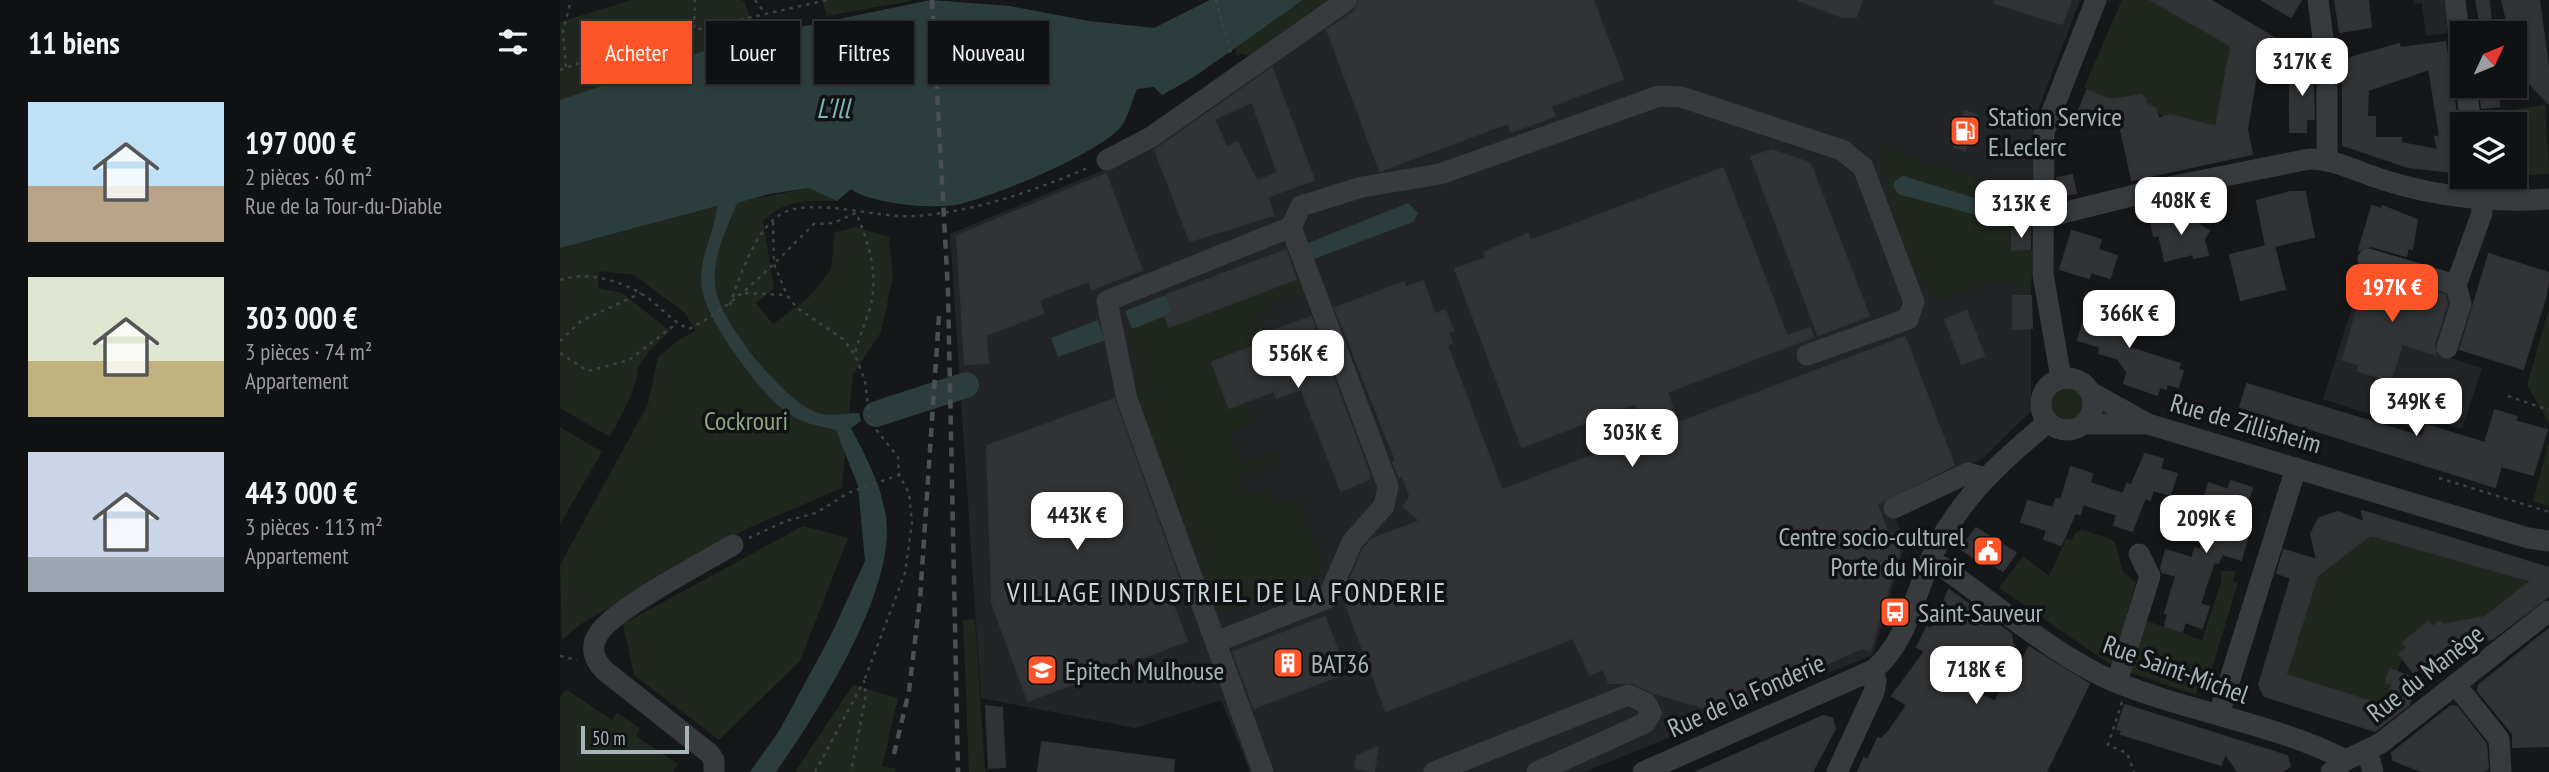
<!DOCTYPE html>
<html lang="fr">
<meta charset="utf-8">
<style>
body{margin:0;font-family:"PT Sans Narrow",sans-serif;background:#191a1c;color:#f1f3f6;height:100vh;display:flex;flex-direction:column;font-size:26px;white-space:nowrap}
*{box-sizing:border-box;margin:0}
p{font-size:23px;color:#9c9da0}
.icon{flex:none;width:38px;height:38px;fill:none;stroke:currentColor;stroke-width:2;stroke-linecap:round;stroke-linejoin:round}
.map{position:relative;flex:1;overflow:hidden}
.details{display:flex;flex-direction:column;background:#101113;width:560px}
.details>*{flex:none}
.hud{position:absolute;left:21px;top:21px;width:665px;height:63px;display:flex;gap:14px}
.needle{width:46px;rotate:46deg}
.controls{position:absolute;left:1890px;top:21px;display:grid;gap:14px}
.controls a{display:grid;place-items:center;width:77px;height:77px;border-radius:0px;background:#101113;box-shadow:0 2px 5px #0004,0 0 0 2px #303133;font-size:35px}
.scale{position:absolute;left:21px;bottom:18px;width:108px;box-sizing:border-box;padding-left:7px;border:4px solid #a7b5b9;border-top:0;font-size:19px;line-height:24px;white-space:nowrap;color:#a7b5b9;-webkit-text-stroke:5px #111214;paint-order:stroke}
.price{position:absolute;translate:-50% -60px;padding:0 16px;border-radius:14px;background:#fff;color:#222;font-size:23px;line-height:46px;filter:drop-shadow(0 2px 4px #0008)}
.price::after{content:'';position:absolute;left:50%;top:42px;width:21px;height:16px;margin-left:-10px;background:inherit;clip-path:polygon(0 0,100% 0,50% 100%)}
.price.selected{background:#ff5328;color:#fff}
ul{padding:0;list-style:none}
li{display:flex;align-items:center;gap:21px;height:175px;padding:0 28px}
li span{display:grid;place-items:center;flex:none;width:196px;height:140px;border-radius:0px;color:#555}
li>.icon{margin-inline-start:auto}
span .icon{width:84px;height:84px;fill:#fffc;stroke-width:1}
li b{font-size:30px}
h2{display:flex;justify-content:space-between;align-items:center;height:84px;padding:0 28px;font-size:30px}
.tag{padding:0 24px;border-radius:0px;background:#101113;box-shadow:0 2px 5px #0004,0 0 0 2px #303133;font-size:24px;line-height:63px}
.tag.selected{background:#ff5328;color:#fff}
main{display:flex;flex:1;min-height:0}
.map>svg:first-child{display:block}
</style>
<main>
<section class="details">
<h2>11 biens<svg class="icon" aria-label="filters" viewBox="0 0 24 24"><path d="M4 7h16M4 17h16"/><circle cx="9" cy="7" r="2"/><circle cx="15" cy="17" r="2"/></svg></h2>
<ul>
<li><span style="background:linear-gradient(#bfe0f5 60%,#b9a48a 0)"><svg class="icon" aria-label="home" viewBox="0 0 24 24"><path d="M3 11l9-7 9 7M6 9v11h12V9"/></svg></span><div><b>197 000 €</b><p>2 pièces · 60 m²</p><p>Rue de la Tour-du-Diable</p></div></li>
<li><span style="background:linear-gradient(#dfe7d0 60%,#c2b280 0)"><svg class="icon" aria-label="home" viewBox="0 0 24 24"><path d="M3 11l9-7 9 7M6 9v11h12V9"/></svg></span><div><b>303 000 €</b><p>3 pièces · 74 m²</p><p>Appartement</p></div></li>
<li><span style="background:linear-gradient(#c9d6e8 75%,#9aa5b1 0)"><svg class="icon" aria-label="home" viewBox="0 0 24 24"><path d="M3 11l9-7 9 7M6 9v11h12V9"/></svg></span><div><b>443 000 €</b><p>3 pièces · 113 m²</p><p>Appartement</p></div></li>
</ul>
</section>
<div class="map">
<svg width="1989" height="772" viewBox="0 0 1989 772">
<rect width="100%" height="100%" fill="#161719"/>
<g fill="#222426">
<polygon points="778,0 1520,0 1473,123 1475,197 1320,146 1379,301 1437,279 1471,290 1471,411 1422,459 1327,501 1346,541 1313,655 1024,772 690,772 661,700 575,728 421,698 390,234 549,168"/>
<polygon points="1854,0 1884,0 1888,33 1866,36 1862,3 1854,4"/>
<polygon points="1806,262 1885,285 1895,298 1878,354 1922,368 1902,429 1862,417 1858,430 1763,399"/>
</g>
<g fill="#20271e">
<polygon points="71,0 181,0 185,2 195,36 0,100 0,22"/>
<polygon points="262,0 350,0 350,1 267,16"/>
<polygon points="743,0 778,0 697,58 682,53 677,56 675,48"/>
<polygon points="1562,0 1605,0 1603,7 1686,55 1668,61 1658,115 1660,127 1620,120 1610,115 1604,117 1585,103 1586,99 1581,95 1550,100 1524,87"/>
<polygon points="1985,105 1989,174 1955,176 1955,124 1921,124 1920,115"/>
<path d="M1320,146l155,51 -3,33 -20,1v18h21l-2,41 -34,-10 -58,21c-42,-35 -48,-104 -59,-155z"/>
<path d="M249,188l28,13c-30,0 -52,-2 -74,20l11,68 -18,14 17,21 36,-27 22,-27 4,-38 21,-5 33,10 4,40 -12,55 -28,42 -11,114 -98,42 -163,94 -19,16 -2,-75 88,-161 10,-47 22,-18 16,-8 -11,-18 -51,-38 -35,-4 -1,17 24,5 48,38 -21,20 -12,18c4,14 -20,53 -27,68l-50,-29v-160l157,-42z"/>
<polygon points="740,277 744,290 705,303 708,312 698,315 707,341 652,362 669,407 686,401 693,423 670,433 681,463 715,451 719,460 679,478 688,496 709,490 718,504 737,497 765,571 660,614 578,401 572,329 605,316 610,327"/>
<polygon points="1989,309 1989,423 1967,385"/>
<circle cx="1508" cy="404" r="17"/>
<polygon points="0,427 42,452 0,524"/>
<polygon points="1989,441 1989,506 1973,502"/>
<polygon points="243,526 288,538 240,661 159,740 74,675 63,624"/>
<path d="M1522,530c45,14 28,4 42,43l12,9 -9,32 75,26 19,-58v-11h15l-3,10 5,2 -31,101 -8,3 -3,8 -82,-28 -115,-79 24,-32 26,20 17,-37 6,1 3,-7z"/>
<polygon points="1808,534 1966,579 1967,584 1925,617 1882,625 1879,621 1872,627 1868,623 1843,642 1847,648 1839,654 1842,659 1837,672 1830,669 1826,681 1833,684 1825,706 1726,675 1757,576"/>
<polygon points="415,619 425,772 409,772 403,620"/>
<polygon points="293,685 338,698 322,766 336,769 335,772 235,772"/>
<polygon points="6,689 52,720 57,713 80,728 76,736 118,764 113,772 0,772 0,698"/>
</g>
<g fill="#2b3e3d">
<path d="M371,0l79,6 79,15 65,7 56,-28h93l-109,77 -32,18 -8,-8 -17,2c-5,11 -9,30 -17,39 -25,27 -123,67 -160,76 -24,6 -89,0 -109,-15l-14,12 -28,-13 -40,6 -32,9c-11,28 -27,57 -21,88 5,32 72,116 105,123 11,2 26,-1 38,-1l2,8 -10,7c15,29 30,56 35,89 10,74 -68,195 -110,255h-26l29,-41 52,-96 34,-74 -7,-75 -22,-56c-18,-4 -35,-7 -50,-18 -25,-18 -80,-92 -84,-123 -5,-30 13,-55 15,-83l-157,42v-148l177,-60z"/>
<polygon points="1343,176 1432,203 1427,218 1338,194 1333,186 1335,181"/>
<polygon points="848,203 858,213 853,222 754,259 748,243"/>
<polygon points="606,295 613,313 572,329 565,311"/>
<polygon points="538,320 545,340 498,357 491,338"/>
<polygon points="363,388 364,405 318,417 315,410 345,391"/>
</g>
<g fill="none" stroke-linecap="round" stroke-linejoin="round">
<polyline stroke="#2b3e3d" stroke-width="26" points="316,414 406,385"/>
</g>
<g fill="#313335" stroke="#303235" stroke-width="2" fill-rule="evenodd">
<polygon points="800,0 1033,0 1063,79 991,106 995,116 951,132 948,123 820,171 767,30 795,11"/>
<polygon points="1238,0 1302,0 1296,17 1282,17"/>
<polygon points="1435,0 1511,0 1502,24 1435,3"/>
<polygon points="1591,0 1650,0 1718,40 1716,43 1722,42 1696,75 1687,129 1692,154 1572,180 1558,116 1523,123 1515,121 1527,90 1550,100 1581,95 1586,99 1585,103 1595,108 1599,119 1610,115 1656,127 1671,46"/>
<polygon points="1702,0 1741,0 1731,17"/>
<polygon points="1775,0 1808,0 1811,27 1780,32"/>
<polygon points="1916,0 1929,0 1932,33 1922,33"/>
<polygon points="1942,0 1979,0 1989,73 1989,104 1958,71 1955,52 1970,33 1950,33"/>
<path d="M1885,42l13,84 4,7v40l-54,-6 -65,-22v-85l56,-16 1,4zM1869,69l11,67 -5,1 3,13 -37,-7v-5h-26v-21h-8l1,-27z"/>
<polygon points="1752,52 1754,119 1746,119 1746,132 1730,132 1730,83 1745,84 1741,53"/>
<path d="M712,68l42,112 -47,17 7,18 -84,26 -35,-91zM692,102l26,71 -21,8 -20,-39 -10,6 -13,-29z"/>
<polygon points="1919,86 1938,86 1939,106 1922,108"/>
<polygon points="1405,111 1417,115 1405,151 1394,147"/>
<polygon points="1211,150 1250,163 1309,316 1258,335 1191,157"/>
<polygon points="1163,168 1227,336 1250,328 1253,337 1107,392 1118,423 1345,337 1394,465 1317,504 1327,531 1342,542 1310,651 1302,648 1158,712 1094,693 1073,683 1049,683 1043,669 1030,675 1013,638 826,711 786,605 789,582 803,549 812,539 860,521 844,507 850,496 842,476 839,477 833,462 836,461 775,308 844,282 845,288 863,281 875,314 885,310 893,330 888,332 892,343 887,345 942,490 1087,435 1075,404 962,447 895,269 926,258 924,252 968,234 970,241"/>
<polygon points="546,174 582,270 532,289 529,281 479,300 484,313 426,335 428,363 405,364 397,236"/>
<polygon points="1512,175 1516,193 1500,196 1497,178"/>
<polygon points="1730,192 1745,192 1754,237 1714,246 1725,289 1681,300 1670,255 1706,246 1697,201"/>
<polygon points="1812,206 1822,209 1823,206 1857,220 1852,249 1848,248 1846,256 1811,246 1799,250"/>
<polygon points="1616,210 1649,231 1644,239 1648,255 1634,258 1633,254 1605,261 1599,235 1594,236 1591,222 1611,218"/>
<polygon points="1452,230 1470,230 1470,249 1452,250"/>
<polygon points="1512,231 1541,240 1538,250 1557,256 1550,278 1531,272 1529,278 1500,269"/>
<polygon points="726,250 736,279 609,327 605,316 613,314 606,295"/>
<polygon points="1929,254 1989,273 1986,295 1963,369 1900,349"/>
<polygon points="1807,272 1885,295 1887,304 1874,344 1876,355 1842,344 1832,377 1828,380 1798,371 1800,365 1783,360"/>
<polygon points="1453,296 1471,296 1472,328 1453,329"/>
<polygon points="1553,306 1580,315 1570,348 1620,364 1618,370 1623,371 1618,387 1607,384 1606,389 1600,387 1597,395 1564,383 1567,372 1558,359 1539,353 1540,347 1518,340 1527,310 1549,317"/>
<polygon points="1407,311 1424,356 1402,364 1385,319"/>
<polygon points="751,317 809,473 809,479 781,491 741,389 717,398 714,391 669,408 652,362 707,341 704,334"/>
<polygon points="1687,384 1862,437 1866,425 1925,443 1935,410 1957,417 1955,421 1987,430 1973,475 1941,466 1935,487 1680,407"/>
<polygon points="554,399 619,579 605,584 627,641 468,701 432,603 427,446"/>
<polygon points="1585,454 1603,459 1600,469 1617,474 1610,495 1593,490 1590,500 1585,498 1572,531 1554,525 1557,515 1523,504 1520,514 1515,513 1501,545 1484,539 1487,530 1461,522 1468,501 1493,508 1496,499 1501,500 1511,467 1532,474 1530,483 1563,494 1567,484 1571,486"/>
<polygon points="1671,481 1692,488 1677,535 1687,539 1681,560 1662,554 1658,563 1654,562 1640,604 1649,607 1642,628 1625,622 1622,632 1605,626 1608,614 1605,613 1616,576 1602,572 1601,568 1606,550 1632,558 1635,548 1640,550 1653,508 1642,505 1649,483 1668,490"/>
<polygon points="1802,511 1989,568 1989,596 1985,599 1932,639 1887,647 1854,673 1839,654 1847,648 1843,643 1868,622 1872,627 1880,621 1882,625 1925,617 1971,581 1810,535 1757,576 1726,675 1825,706 1832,684 1826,682 1830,669 1858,680 1849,705 1815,731 1704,696 1699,685 1731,578 1717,573 1724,550 1757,560 1751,534 1759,518 1778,512 1804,522"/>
<polygon points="1416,528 1456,553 1443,571 1427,560 1419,561 1401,549"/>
<polygon points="1389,590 1451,634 1455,655 1437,647 1431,657 1405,645 1391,678 1435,702 1441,690 1447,692 1469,647 1529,684 1486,772 1298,772 1304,758 1308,760 1318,738 1321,739 1329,731 1347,705 1332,696 1365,651 1357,647 1367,627 1371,629"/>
<polygon points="765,617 786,673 694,708 673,652"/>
<polygon points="1989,629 1989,746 1953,747 1953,734 1918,691 1919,685"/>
<polygon points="1565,705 1727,756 1730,766 1722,772 1678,772 1665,753 1661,765 1561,734 1562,730 1557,729"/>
<polygon points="426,706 442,708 445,767 429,768"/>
<polygon points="1891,706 1897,707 1926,744 1928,768 1923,772 1863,772 1833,760 1832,753"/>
<polygon points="1263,716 1272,718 1275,729 1252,772 1136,772"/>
<polygon points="482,742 614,760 613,772 478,772"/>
<polygon points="818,747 814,772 795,768 797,756"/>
</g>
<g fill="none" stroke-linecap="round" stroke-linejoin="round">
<g stroke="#3d4345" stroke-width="2.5" stroke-dasharray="3.5 5" stroke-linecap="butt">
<polyline points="195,0 204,12"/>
<polyline points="656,0 672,57"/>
<polyline points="134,28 135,0"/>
<polyline points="6,67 3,31 11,0"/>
<polyline points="0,70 73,44 267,0"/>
<polyline points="213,222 214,264 227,295 237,308 283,339 295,355 305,381 310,422 338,457 339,475 349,493 352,523 345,573 304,681"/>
<path d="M0,280c25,-9 58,0 80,13 18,10 30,28 49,36 51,-27 85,-66 125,-105l19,-1 23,-10c13,29 24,66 13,98 -5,15 -10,27 -14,42"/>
<polyline points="185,293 227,295"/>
<path d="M170,305c8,-25 27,-80 53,-92 32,-16 95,6 133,3 62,-5 117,-25 174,-49"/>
<polyline points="0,341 21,321 81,293"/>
<polyline points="0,353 28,371 69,360 117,323"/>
<polyline points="1948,396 1989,410"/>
<polyline points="1879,478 1989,512"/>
<polyline points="189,538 226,521 256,513 288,493 339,475"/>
<polyline points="0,656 17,660"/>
<polyline points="1562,702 1548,745 1567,753 1574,772"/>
<polyline points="255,772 304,681 306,695 291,772"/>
</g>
<g stroke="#373b3e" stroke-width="21">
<polyline points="1758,0 1767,68 1767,161"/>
<polyline points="1895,0 1902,62"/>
<polyline points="1906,86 1911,124"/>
<polyline points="547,160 591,137 787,0"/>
<path d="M1482,215l16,-1 106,-26 145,-29c27,0 53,15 78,22 51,16 109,22 162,18"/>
<polyline points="1808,259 1896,285"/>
<polyline points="1887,348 1901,304 1896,285 1922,213 1919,177"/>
<circle cx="1507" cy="404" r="26"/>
<polyline points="1501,378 1483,274 1484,132 1536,0"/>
<polyline points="1532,393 1588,424 1968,538 1989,541"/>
<polyline points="1525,424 1586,424"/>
<polyline points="1334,508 1408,473 1425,478"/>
<path d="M1370,561l14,7c49,35 115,90 169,113 75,31 160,42 233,79"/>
<polyline points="656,642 768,598 792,542 824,506 828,486 731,227"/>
<polyline points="1557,682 1590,576 1579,554"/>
<polyline points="1896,685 1939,739 1941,772"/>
<polyline points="1659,714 1736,468"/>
<polyline points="1807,750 1813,772"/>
<path d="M154,772v-12l-5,-7 -104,-82c-11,-11 -16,-23 -6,-38 15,-24 105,-71 134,-88"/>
<polyline points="703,772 567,399 547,301 731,227 741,206 802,187 880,174 1099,96 1121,97 1282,150 1303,167 1354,302 1348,319 1247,355"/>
<polyline points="874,772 1068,695 1086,703 1091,713 1085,723 977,772"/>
<path d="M1083,772l230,-102c37,-29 42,-83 64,-124 28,-53 66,-86 111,-124"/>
<polyline points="1277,772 1314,692 1316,681 1313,670"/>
<polyline points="1771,772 1786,760 1821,743 1989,611"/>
</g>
<g stroke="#4a5053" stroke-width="4.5" stroke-dasharray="9 7" stroke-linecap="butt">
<polyline points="372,0 388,291 398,772"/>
<polyline points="334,754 349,691 360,599 379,316"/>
</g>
</g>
<defs>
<g id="fuel-square" transform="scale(1.575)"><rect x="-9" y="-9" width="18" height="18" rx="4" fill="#ff5328" stroke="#111214"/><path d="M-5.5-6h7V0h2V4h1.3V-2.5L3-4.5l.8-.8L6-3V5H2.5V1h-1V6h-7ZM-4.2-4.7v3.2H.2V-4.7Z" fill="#fff"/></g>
<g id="civic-square" transform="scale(1.575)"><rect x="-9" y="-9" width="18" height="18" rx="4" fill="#ff5328" stroke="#111214"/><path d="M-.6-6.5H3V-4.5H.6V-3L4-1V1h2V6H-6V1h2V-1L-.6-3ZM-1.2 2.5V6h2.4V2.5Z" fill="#fff"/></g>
<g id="bus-square" transform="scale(1.575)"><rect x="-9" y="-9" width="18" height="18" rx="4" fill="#ff5328" stroke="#111214"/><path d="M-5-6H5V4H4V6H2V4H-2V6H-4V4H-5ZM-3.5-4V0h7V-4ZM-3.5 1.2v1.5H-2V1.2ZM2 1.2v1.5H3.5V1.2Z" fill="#fff"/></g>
<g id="building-square" transform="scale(1.575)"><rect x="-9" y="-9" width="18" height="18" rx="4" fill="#ff5328" stroke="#111214"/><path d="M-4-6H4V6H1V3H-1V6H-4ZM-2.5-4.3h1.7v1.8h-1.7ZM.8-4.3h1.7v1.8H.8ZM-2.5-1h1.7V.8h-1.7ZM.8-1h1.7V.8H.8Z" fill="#fff"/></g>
<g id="university-square" transform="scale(1.575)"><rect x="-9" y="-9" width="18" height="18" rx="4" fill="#ff5328" stroke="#111214"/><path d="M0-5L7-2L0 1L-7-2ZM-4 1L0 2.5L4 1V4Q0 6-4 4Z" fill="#fff"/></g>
</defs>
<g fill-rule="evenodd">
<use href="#fuel-square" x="1405" y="131"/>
<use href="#civic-square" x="1428" y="551"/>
<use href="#bus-square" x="1335" y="612"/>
<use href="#building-square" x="728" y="663"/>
<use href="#university-square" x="482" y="670"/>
</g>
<g text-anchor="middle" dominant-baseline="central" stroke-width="7" stroke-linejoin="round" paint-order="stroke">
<g font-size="26" fill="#a7b5b9" stroke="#111214" text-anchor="start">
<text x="1428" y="116">Station Service<tspan x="1428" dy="30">E.Leclerc</tspan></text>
<text x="1405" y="536" text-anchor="end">Centre socio-culturel<tspan x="1405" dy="30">Porte du Miroir</tspan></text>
<text x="1358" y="612">Saint-Sauveur</text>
<text x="751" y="663">BAT36</text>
<text x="505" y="670">Epitech Mulhouse</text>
</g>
<g font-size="26" fill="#8da67d" stroke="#111214">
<text x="186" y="420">Cockrouri</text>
</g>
<g font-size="26" fill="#a7b5b9" stroke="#111214">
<text transform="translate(1686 423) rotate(16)">Rue de Zillisheim</text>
<text transform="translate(1616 669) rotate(20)">Rue Saint-Michel</text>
<text transform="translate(1865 673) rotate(-38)">Rue du Manège</text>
<text transform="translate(1186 695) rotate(-24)">Rue de la Fonderie</text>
</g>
<g font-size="28" font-style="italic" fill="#7cb7b7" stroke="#111214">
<text x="273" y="107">L'Ill</text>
</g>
<g font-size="28" letter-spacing="2" fill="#c9d2d5" stroke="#111214">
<text x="667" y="591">VILLAGE INDUSTRIEL DE LA FONDERIE</text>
</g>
</g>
</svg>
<div class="controls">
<a><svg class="needle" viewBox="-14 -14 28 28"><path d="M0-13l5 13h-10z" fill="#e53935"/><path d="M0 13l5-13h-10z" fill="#9c9da0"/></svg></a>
<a><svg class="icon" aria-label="layers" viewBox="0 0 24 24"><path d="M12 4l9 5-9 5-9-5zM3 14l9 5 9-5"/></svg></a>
</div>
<div class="scale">50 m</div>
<b class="price" style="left:1742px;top:98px">317K €</b>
<b class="price" style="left:1621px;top:237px">408K €</b>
<b class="price" style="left:1461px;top:240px">313K €</b>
<b class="price selected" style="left:1832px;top:324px">197K €</b>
<b class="price" style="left:1569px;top:350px">366K €</b>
<b class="price" style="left:738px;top:390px">556K €</b>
<b class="price" style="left:1856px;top:438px">349K €</b>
<b class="price" style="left:1072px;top:469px">303K €</b>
<b class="price" style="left:517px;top:552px">443K €</b>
<b class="price" style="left:1646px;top:555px">209K €</b>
<b class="price" style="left:1416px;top:706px">718K €</b>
<div class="hud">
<a class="tag selected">Acheter</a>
<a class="tag">Louer</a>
<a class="tag">Filtres</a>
<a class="tag">Nouveau</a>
</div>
</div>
</main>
